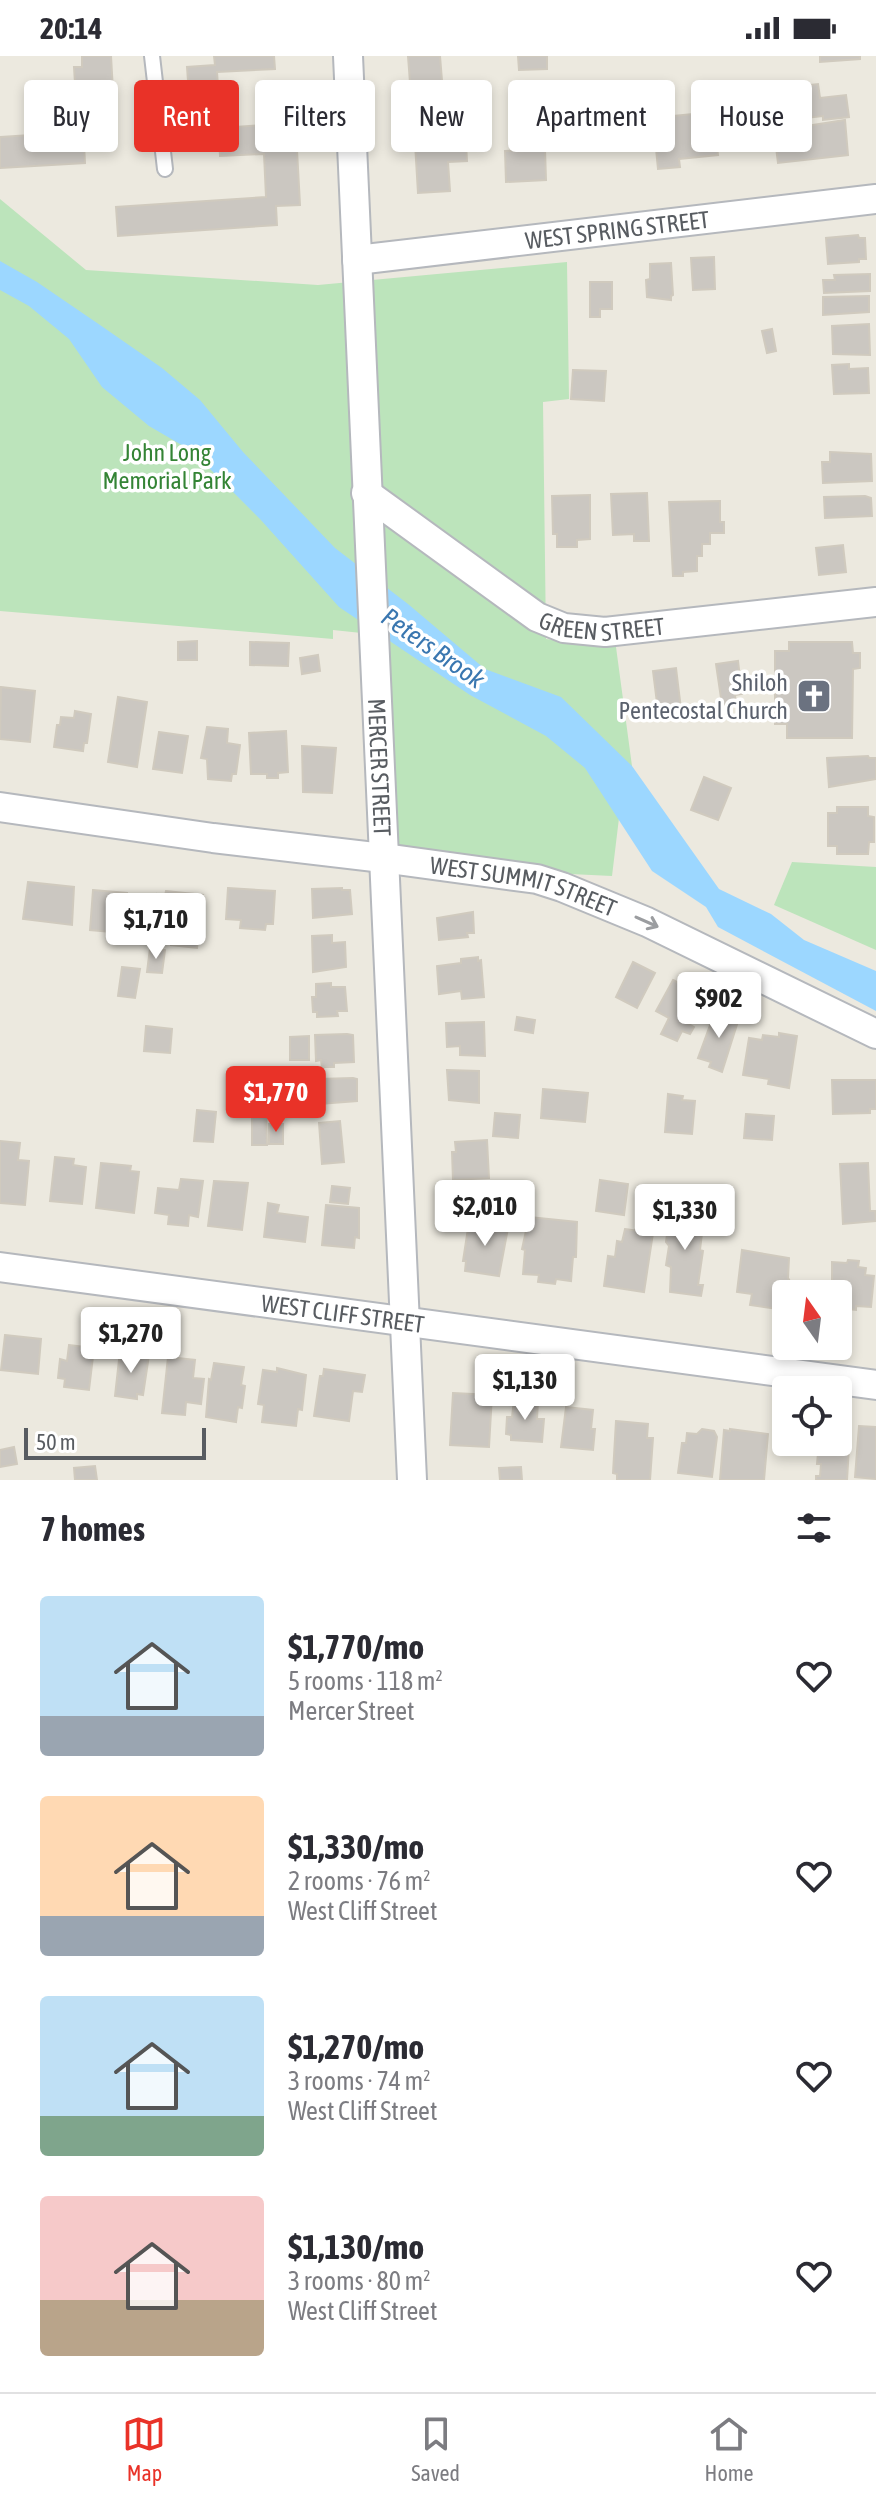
<!DOCTYPE html>
<meta charset="utf-8">
<style>
body{margin:0;font-family:"Asap Condensed",sans-serif;background:#f2f2f3;color:#2b2b33;height:100vh;display:flex;flex-direction:column;font-size:30px;white-space:nowrap}
*{box-sizing:border-box;margin:0}
p{font-size:26px;color:#7c7c81}
.icon{flex:none;width:44px;height:44px;fill:none;stroke:currentColor;stroke-width:2;stroke-linecap:round;stroke-linejoin:round}
.map{position:relative;height:1424px;overflow:hidden}
.details{display:flex;flex-direction:column;background:#fff;flex:1}
.details>*{flex:none}
.guide{position:absolute;left:24px;top:24px;width:828px;height:72px;display:flex;gap:16px}
.needle{width:52px;rotate:346deg}
.tools{position:absolute;left:772px;top:1224px;display:grid;gap:16px}
.tools a{display:grid;place-items:center;width:80px;height:80px;border-radius:8px;background:#fff;box-shadow:0 4px 12px #0003;font-size:40px}
.scale{position:absolute;left:24px;bottom:20px;width:182px;box-sizing:border-box;padding-left:8px;border:4px solid #585c61;border-top:0;font-size:22px;line-height:28px;white-space:nowrap;color:#585c61;-webkit-text-stroke:6px #fff;paint-order:stroke}
.price{position:absolute;translate:-50% -68px;padding:0 18px;border-radius:8px;background:#fff;color:#222;font-size:26px;line-height:52px;filter:drop-shadow(0 2px 4px #0008)}
.price::after{content:'';position:absolute;left:50%;top:48px;width:24px;height:18px;margin-left:-12px;background:inherit;clip-path:polygon(0 0,100% 0,50% 100%)}
.price.selected{background:#e93228;color:#fff}
ul{padding:0;list-style:none}
li{display:flex;align-items:center;gap:24px;height:200px;padding:0 40px}
li span{display:grid;place-items:center;flex:none;width:224px;height:160px;border-radius:8px;color:#555}
li>.icon{margin-inline-start:auto}
span .icon{width:96px;height:96px;fill:#fffc;stroke-width:1}
li b{font-size:34px}
h2{display:flex;justify-content:space-between;align-items:center;height:96px;padding:0 40px;font-size:34px}
.pill{padding:0 28px;border-radius:8px;background:#fff;box-shadow:0 4px 12px #0003;font-size:28px;line-height:72px}
.pill.selected{background:#e93228;color:#fff}
.status{display:flex;justify-content:space-between;align-items:center;height:56px;padding:0 40px;background:#fff;direction:ltr}
.status svg{height:22px;fill:currentColor}
.tabs{display:flex;justify-content:space-around;align-items:center;height:112px;border-top:2px solid #e1e1e2;background:#fff;font-size:22px;color:#7c7c81}
.tabs a{display:grid;justify-items:center;gap:4px}
.tabs .selected{color:#e93228}
.map>svg:first-child{display:block}
</style>
<div class="status"><b>20:14</b><svg viewBox="0 0 49 12"><path d="M0 12V9h3v3zM5 12V6h3v6zM10 12V3h3v9zM15 12V0h3v12zM26 1h20v11H26zM47 4h2v5h-2z"/></svg></div>
<div class="map">
<svg width="876" height="1424" viewBox="0 0 876 1424">
<rect width="100%" height="100%" fill="#ece9df"/>
<g fill="#bce4bb">
<polygon points="0,143 86,214 318,229 567,206 569,343 543,346 546,583 616,591 632,710 619,762 612,820 385,809 371,578 333,574 333,583 0,555"/>
<polygon points="792,806 876,811 876,894 774,849"/>
</g>
<polygon fill="#9cd7ff" points="0,205 37,226 100,269 162,312 200,344 243,396 335,492 408,548 485,613 561,641 632,710 719,833 771,858 804,884 876,915 876,955 718,871 706,851 652,815 585,712 546,680 470,639 339,551 260,463 192,395 149,370 102,331 69,283 29,250 0,234"/>
<g fill="#cbc7c1" stroke="#d0cabe" stroke-width="2">
<polygon points="82,0 111,0 116,87 84,88 85,107 0,112 0,81 78,76 74,11 82,11"/>
<polygon points="214,0 274,0 275,13 217,16 221,72 275,68 277,95 297,94 300,149 276,150 277,169 118,180 116,151 266,141 264,98 220,100 219,79 192,81 187,11 215,9"/>
<polygon points="408,0 440,0 443,37 411,40"/>
<polygon points="518,0 547,0 547,13 519,14"/>
<polygon points="820,0 860,0 860,3 820,6"/>
<polygon points="818,28 820,42 846,39 849,61 823,64 823,60 779,65 774,33"/>
<polygon points="610,44 611,51 632,49 636,90 600,93 599,83 596,84 592,46"/>
<polygon points="713,56 718,99 679,103 680,111 658,113 653,62"/>
<polygon points="845,64 848,99 778,107 774,75"/>
<polygon points="448,85 448,88 466,87 467,105 448,106 450,135 418,137 415,87"/>
<polygon points="545,93 546,124 506,126 505,95"/>
<polygon points="858,179 859,182 865,182 866,203 859,203 859,206 828,208 826,182"/>
<polygon points="714,201 715,233 693,234 691,202"/>
<polygon points="671,207 673,239 671,240 671,244 647,241 646,224 650,223 650,208"/>
<polygon points="870,218 870,235 824,237 823,224 835,224 834,219"/>
<polygon points="590,226 612,226 612,253 600,253 600,261 590,261"/>
<polygon points="869,240 869,256 823,259 823,241"/>
<polygon points="869,268 870,299 833,298 832,270"/>
<polygon points="772,273 776,295 767,297 762,275"/>
<polygon points="849,308 849,313 868,312 869,337 834,338 832,309"/>
<polygon points="573,314 606,315 604,345 571,343"/>
<polygon points="830,396 871,398 872,425 823,427 822,406 830,406"/>
<polygon points="647,437 649,485 634,485 634,478 613,479 611,438"/>
<polygon points="590,439 590,483 577,484 577,491 557,491 557,478 553,478 552,440"/>
<polygon points="865,440 871,442 872,460 825,462 824,441"/>
<polygon points="720,445 720,466 724,466 724,477 710,477 710,488 702,488 702,500 697,500 697,515 683,516 683,520 673,520 669,446"/>
<polygon points="843,489 846,516 819,519 816,492"/>
<polygon points="197,585 197,604 178,604 178,586"/>
<polygon points="250,586 289,587 288,610 250,609"/>
<polygon points="789,586 852,586 853,597 860,597 860,612 853,613 852,682 787,682 787,668 775,668 775,595 789,595"/>
<polygon points="318,599 320,615 302,618 300,602"/>
<polygon points="738,605 742,638 735,639 736,648 722,649 716,608"/>
<polygon points="676,612 681,653 658,655 653,615"/>
<polygon points="1,631 35,635 30,686 0,683"/>
<polygon points="118,641 147,646 137,711 108,706"/>
<polygon points="75,655 91,658 87,687 84,687 83,695 54,691 57,669 60,669 61,661 74,662"/>
<polygon points="207,671 228,673 227,687 240,689 236,718 232,718 231,725 208,723 207,703 201,702"/>
<polygon points="286,675 288,716 278,717 278,722 267,722 267,718 251,718 249,677"/>
<polygon points="159,676 188,680 182,717 153,713"/>
<polygon points="302,690 336,692 332,737 303,736"/>
<polygon points="868,700 869,702 876,702 876,723 829,731 827,702"/>
<polygon points="704,721 731,732 718,764 691,754"/>
<polygon points="837,751 868,751 868,760 874,761 874,786 869,786 868,798 837,798 837,790 828,790 828,757 837,757"/>
<polygon points="28,826 74,831 72,869 23,863"/>
<polygon points="228,832 275,835 273,868 266,868 265,874 240,872 241,864 226,863"/>
<polygon points="342,832 342,834 350,834 352,858 313,862 312,833"/>
<polygon points="93,834 127,837 127,842 139,843 135,878 90,874"/>
<polygon points="166,835 203,839 197,892 171,889 173,867 170,867 169,877 163,876 163,860 154,859 157,838 165,840"/>
<polygon points="473,856 474,877 467,877 468,881 439,884 437,862"/>
<polygon points="332,879 332,887 345,886 346,911 313,916 312,880"/>
<polygon points="150,892 165,894 162,917 147,916"/>
<polygon points="478,901 478,905 481,904 484,941 462,943 461,935 439,938 437,910 461,907 461,903"/>
<polygon points="633,906 655,917 637,952 616,941"/>
<polygon points="122,911 140,913 135,942 118,940"/>
<polygon points="673,924 693,934 689,942 697,946 689,968 694,971 690,978 682,975 677,985 661,978 669,962 656,955"/>
<polygon points="331,927 331,931 345,931 347,955 337,955 338,960 317,961 317,956 313,956 312,941 316,941 316,928"/>
<polygon points="716,953 739,962 722,1016 709,1011 711,1006 698,1002"/>
<polygon points="517,961 535,964 533,977 515,974"/>
<polygon points="484,966 485,1000 460,999 460,990 447,991 446,967"/>
<polygon points="146,970 172,973 170,997 144,995"/>
<polygon points="779,977 797,980 789,1032 768,1028 769,1023 743,1019 749,982 762,984 763,979 779,981"/>
<polygon points="347,978 353,979 354,1006 334,1007 334,1011 322,1011 321,1004 316,1005 315,979"/>
<polygon points="309,980 309,1004 290,1004 290,981"/>
<polygon points="447,1014 479,1015 479,1047 449,1044"/>
<polygon points="353,1022 357,1023 357,1045 320,1048 319,1023"/>
<polygon points="832,1024 876,1024 876,1053 870,1053 870,1057 833,1058"/>
<polygon points="543,1033 588,1037 585,1066 541,1062"/>
<polygon points="668,1038 683,1040 682,1044 695,1045 692,1078 665,1076"/>
<polygon points="252,1050 266,1050 267,1089 252,1089"/>
<polygon points="197,1054 216,1056 213,1086 194,1085"/>
<polygon points="495,1057 520,1059 518,1082 493,1080"/>
<polygon points="746,1058 774,1060 772,1084 744,1082"/>
<polygon points="340,1065 344,1106 322,1108 319,1067"/>
<rect x="269" y="1068" width="14" height="20"/>
<polygon points="487,1084 489,1122 453,1124 452,1096 456,1096 455,1086"/>
<polygon points="0,1085 20,1087 18,1104 29,1105 25,1149 0,1147"/>
<polygon points="55,1101 74,1103 73,1109 86,1111 82,1148 50,1145"/>
<polygon points="101,1107 131,1110 130,1115 139,1116 134,1157 96,1152"/>
<polygon points="868,1107 870,1155 875,1155 876,1165 843,1168 840,1108"/>
<polygon points="181,1123 203,1125 198,1161 189,1159 188,1170 168,1168 169,1159 155,1157 158,1132 179,1134"/>
<polygon points="600,1124 628,1128 624,1159 596,1155"/>
<polygon points="214,1125 248,1127 242,1174 208,1170"/>
<polygon points="332,1130 350,1132 348,1148 330,1146"/>
<polygon points="268,1147 279,1149 277,1157 308,1161 305,1186 264,1181"/>
<polygon points="326,1149 359,1152 359,1182 355,1181 354,1192 322,1189"/>
<polygon points="676,1153 690,1154 694,1161 704,1161 700,1194 703,1195 698,1229 703,1229 701,1240 670,1236 671,1211 666,1209 669,1190 666,1186 670,1156"/>
<polygon points="529,1161 577,1166 576,1201 573,1201 571,1225 556,1223 555,1228 538,1226 539,1219 523,1218 525,1194 522,1193"/>
<polygon points="482,1164 495,1166 495,1170 508,1172 499,1220 465,1215 466,1205 463,1205 469,1166 481,1168"/>
<polygon points="625,1173 653,1177 644,1236 604,1230 608,1200 615,1201 617,1185 622,1186"/>
<polygon points="742,1194 789,1202 788,1222 795,1233 795,1238 786,1238 786,1251 778,1253 750,1249 752,1238 737,1236"/>
<polygon points="848,1204 859,1205 858,1211 866,1212 865,1219 874,1220 871,1251 856,1250 856,1254 838,1252 838,1238 827,1238 827,1233 832,1234 832,1206 847,1207"/>
<polygon points="5,1279 41,1283 38,1318 1,1314"/>
<polygon points="69,1289 94,1292 89,1334 64,1331 65,1323 58,1322 60,1303 67,1305"/>
<polygon points="120,1295 149,1299 143,1339 137,1338 137,1343 115,1340"/>
<polygon points="168,1301 195,1304 193,1322 204,1323 201,1348 186,1346 185,1359 162,1357"/>
<polygon points="214,1307 244,1311 241,1329 245,1330 242,1352 238,1351 236,1366 206,1361 209,1323 211,1324"/>
<polygon points="277,1312 306,1319 302,1354 298,1353 296,1370 262,1366 264,1349 258,1348 263,1314 277,1316"/>
<polygon points="324,1313 365,1319 362,1336 353,1335 349,1365 314,1360 320,1320 323,1320"/>
<polygon points="453,1337 492,1339 489,1391 450,1389"/>
<polygon points="514,1343 538,1345 537,1363 544,1363 542,1386 511,1384 511,1379 506,1378 507,1361 512,1361"/>
<polygon points="566,1351 593,1354 591,1373 595,1373 593,1394 561,1391"/>
<polygon points="616,1365 648,1368 647,1382 653,1382 650,1424 617,1424 617,1418 613,1417"/>
<polygon points="859,1370 876,1371 876,1423 855,1421"/>
<polygon points="702,1373 714,1375 717,1381 712,1421 678,1417 682,1387 686,1387 687,1377 697,1378"/>
<polygon points="730,1373 768,1378 764,1424 720,1424 724,1374 730,1375"/>
<polygon points="838,1374 850,1375 847,1424 816,1424 816,1420 820,1420 821,1408 817,1408 819,1386 838,1386"/>
<polygon points="14,1391 17,1408 0,1411 0,1394"/>
<polygon points="95,1410 97,1424 75,1424 74,1412"/>
<polygon points="521,1411 522,1424 500,1424 499,1412"/>
</g>
<g fill="none" stroke-linecap="round" stroke-linejoin="round">
<g stroke="#b5b8bd" stroke-width="18">
<polyline id="lane" points="152,0 165,113"/>
</g>
<g stroke="#b5b8bd" stroke-width="32">
<g id="street">
<path id="s1" d="M348,0l64,1424"/>
<path id="s2" d="M357,204l519,-61"/>
<path id="s3" d="M366,437l171,124 27,11 41,4 271,-30"/>
<path id="s4" d="M0,751l213,31 170,20 154,21 25,8 85,35 229,112"/>
<path id="s5" d="M0,1211l876,118"/>
</g>
</g>
<use href="#lane" stroke="#fff" stroke-width="14"/>
<use href="#street" stroke="#fff" stroke-width="28"/>
</g>
<defs><path id="oneway-shaft" d="M-6 0H5M1.5-3L5.5 0L1.5 3" fill="none" stroke-width="1.6" stroke-linecap="round" stroke-linejoin="round" transform="scale(2)"/></defs>
<use stroke="#9b9da0" href="#oneway-shaft" transform="translate(647 866) rotate(24)"/>
<defs>
<g id="church-square" transform="scale(1.8)"><rect x="-9" y="-9" width="18" height="18" rx="4" fill="#6b7280" stroke="#fff"/><path d="M-1.2-6h2.4v3.5h3.3v2.4h-3.3V6h-2.4V-.1h-3.3v-2.4h3.3Z" fill="#fff"/></g>
</defs>
<g fill-rule="evenodd">
<use href="#church-square" x="814" y="640"/>
</g>
<g text-anchor="middle" dominant-baseline="central" stroke-width="7" stroke-linejoin="round" paint-order="stroke">
<g font-size="24" fill="#585c61" stroke="#fff">
<text stroke="none"><textPath href="#s2" startOffset="262">WEST SPRING STREET</textPath></text>
<text stroke="none"><textPath href="#s3" startOffset="278">GREEN STREET</textPath></text>
<text stroke="none"><textPath href="#s1" startOffset="712">MERCER STREET</textPath></text>
<text stroke="none"><textPath href="#s4" startOffset="530">WEST SUMMIT STREET</textPath></text>
<text stroke="none"><textPath href="#s5" startOffset="346">WEST CLIFF STREET</textPath></text>
</g>
<g font-size="24" fill="#348435" stroke="#fff">
<text x="167" y="396">John Long<tspan x="167" dy="28">Memorial Park</tspan></text>
</g>
<g font-size="24" fill="#5b616d" stroke="#fff" text-anchor="end">
<text x="788" y="626">Shiloh<tspan x="788" dy="28">Pentecostal Church</tspan></text>
</g>
<g font-size="26" font-style="italic" fill="#3a77b0" stroke="#fff">
<text transform="translate(433 592) rotate(35)">Peters Brook</text>
</g>
</g>
</svg>
<div class="tools">
<a><svg class="needle" viewBox="-14 -14 28 28"><path d="M0-13l5 13h-10z" fill="#e53935"/><path d="M0 13l5-13h-10z" fill="#7c7c81"/></svg></a>
<a><svg class="icon" aria-label="locate" viewBox="0 0 24 24"><circle cx="12" cy="12" r="6"/><path d="M12 2v4M12 18v4M2 12h4M18 12h4"/></svg></a>
</div>
<div class="scale">50 m</div>
<b class="price" style="left:156px;top:905px">$1,710</b>
<b class="price" style="left:719px;top:984px">$902</b>
<b class="price selected" style="left:276px;top:1078px">$1,770</b>
<b class="price" style="left:485px;top:1192px">$2,010</b>
<b class="price" style="left:685px;top:1196px">$1,330</b>
<b class="price" style="left:131px;top:1319px">$1,270</b>
<b class="price" style="left:525px;top:1366px">$1,130</b>
<div class="guide">
<a class="pill">Buy</a>
<a class="pill selected">Rent</a>
<a class="pill">Filters</a>
<a class="pill">New</a>
<a class="pill">Apartment</a>
<a class="pill">House</a>
</div>
</div>
<section class="details">
<h2>7 homes<svg class="icon" aria-label="filters" viewBox="0 0 24 24"><path d="M4 7h16M4 17h16"/><circle cx="9" cy="7" r="2"/><circle cx="15" cy="17" r="2"/></svg></h2>
<ul>
<li><span style="background:linear-gradient(#bfe0f5 75%,#9aa5b1 0)"><svg class="icon" aria-label="home" viewBox="0 0 24 24"><path d="M3 11l9-7 9 7M6 9v11h12V9"/></svg></span><div><b>$1,770/mo</b><p>5 rooms · 118 m²</p><p>Mercer Street</p></div><svg class="icon" aria-label="heart" viewBox="0 0 24 24"><path d="M12 20l-8-8c-3-5 5-10 8-4 3-6 11-1 8 4z"/></svg></li>
<li><span style="background:linear-gradient(#ffd9b3 75%,#9aa5b1 0)"><svg class="icon" aria-label="home" viewBox="0 0 24 24"><path d="M3 11l9-7 9 7M6 9v11h12V9"/></svg></span><div><b>$1,330/mo</b><p>2 rooms · 76 m²</p><p>West Cliff Street</p></div><svg class="icon" aria-label="heart" viewBox="0 0 24 24"><path d="M12 20l-8-8c-3-5 5-10 8-4 3-6 11-1 8 4z"/></svg></li>
<li><span style="background:linear-gradient(#bfe0f5 75%,#7fa58c 0)"><svg class="icon" aria-label="home" viewBox="0 0 24 24"><path d="M3 11l9-7 9 7M6 9v11h12V9"/></svg></span><div><b>$1,270/mo</b><p>3 rooms · 74 m²</p><p>West Cliff Street</p></div><svg class="icon" aria-label="heart" viewBox="0 0 24 24"><path d="M12 20l-8-8c-3-5 5-10 8-4 3-6 11-1 8 4z"/></svg></li>
<li><span style="background:linear-gradient(#f6c9c9 65%,#b9a48a 0)"><svg class="icon" aria-label="home" viewBox="0 0 24 24"><path d="M3 11l9-7 9 7M6 9v11h12V9"/></svg></span><div><b>$1,130/mo</b><p>3 rooms · 80 m²</p><p>West Cliff Street</p></div><svg class="icon" aria-label="heart" viewBox="0 0 24 24"><path d="M12 20l-8-8c-3-5 5-10 8-4 3-6 11-1 8 4z"/></svg></li>
</ul>
</section>
<nav class="tabs">
<a class="selected"><svg class="icon" aria-label="map" viewBox="0 0 24 24"><path d="M3 6l6-2 6 2 6-2v14l-6 2-6-2-6 2zM9 4v14M15 6v14"/></svg>Map</a>
<a><svg class="icon" aria-label="saved" viewBox="0 0 24 24"><path d="M7 4h10v16l-5-4-5 4z"/></svg>Saved</a>
<a><svg class="icon" aria-label="home" viewBox="0 0 24 24"><path d="M3 11l9-7 9 7M6 9v11h12V9"/></svg>Home</a>
</nav>
